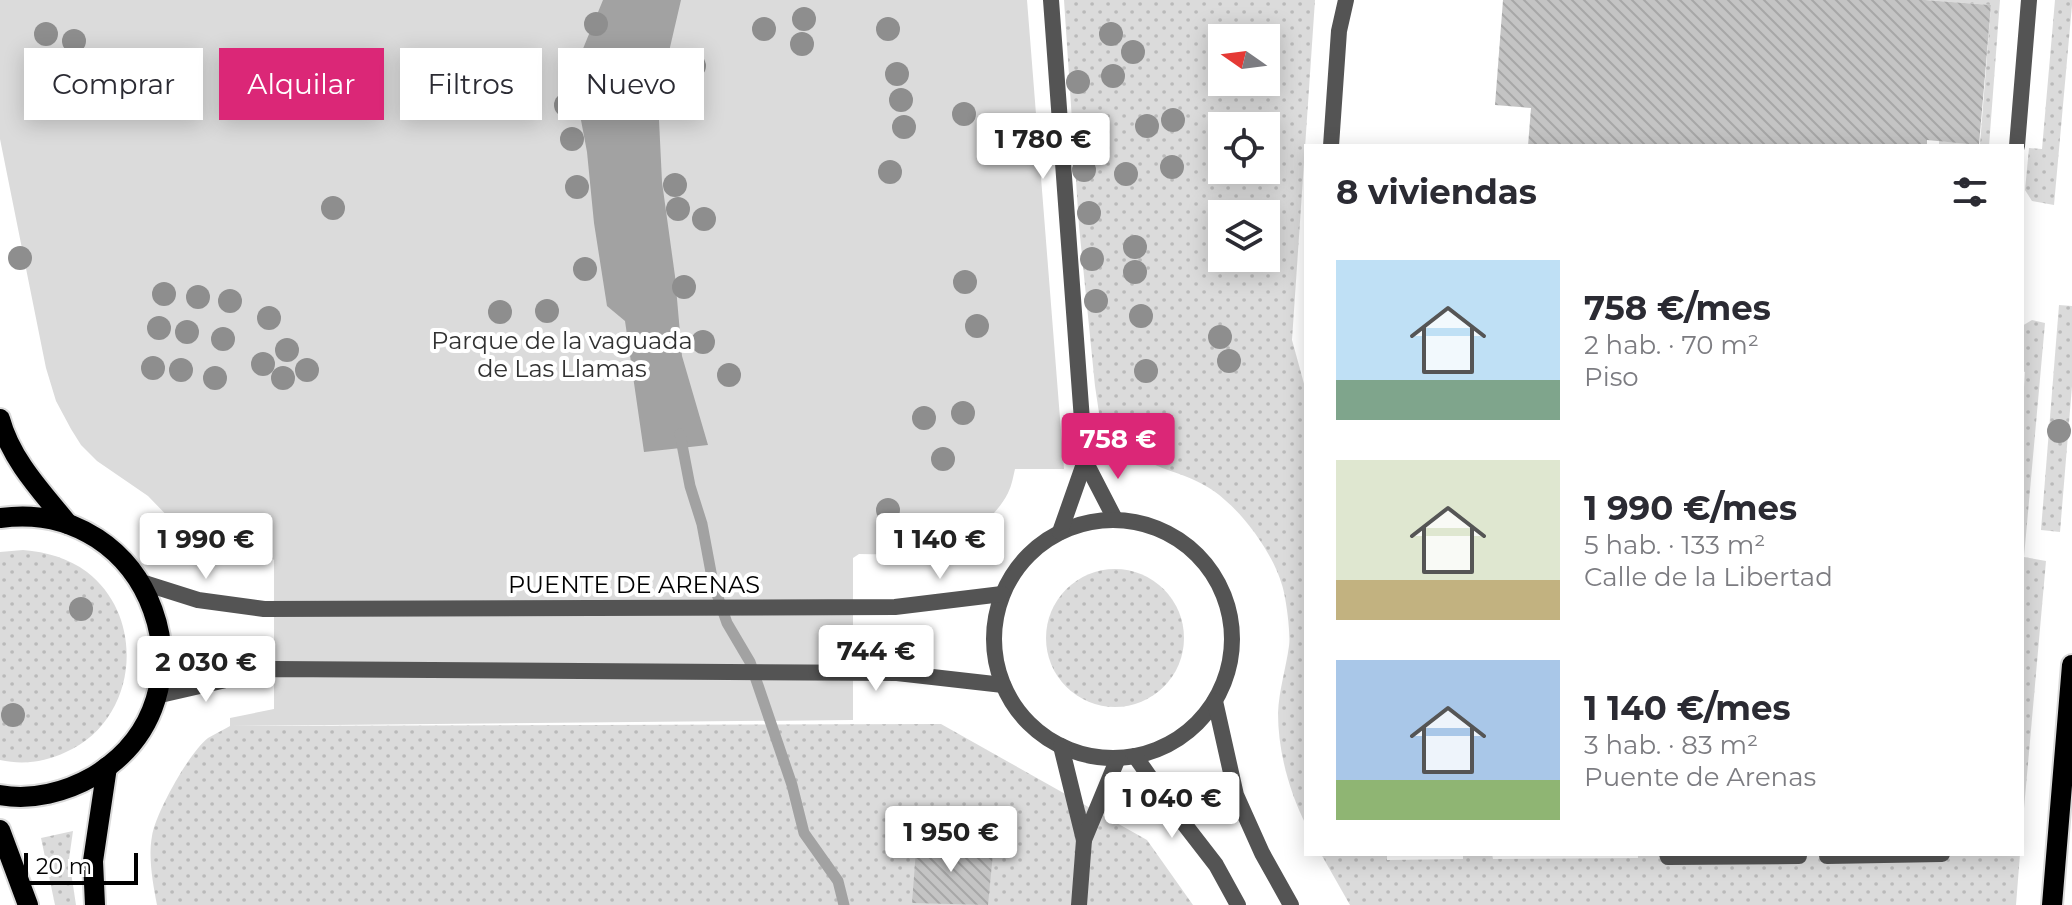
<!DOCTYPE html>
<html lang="es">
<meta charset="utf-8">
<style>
body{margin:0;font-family:Montserrat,sans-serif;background:#f7f7f7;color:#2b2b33;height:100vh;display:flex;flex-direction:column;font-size:30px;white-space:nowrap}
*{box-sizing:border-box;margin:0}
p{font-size:26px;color:#7c7c81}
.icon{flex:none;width:44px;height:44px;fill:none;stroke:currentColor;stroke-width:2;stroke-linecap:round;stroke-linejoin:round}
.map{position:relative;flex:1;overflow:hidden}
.drawer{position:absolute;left:1304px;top:144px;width:720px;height:712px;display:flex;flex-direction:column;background:#fff;border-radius:0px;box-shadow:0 4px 20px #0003}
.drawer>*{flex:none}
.hud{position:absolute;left:24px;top:48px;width:760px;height:72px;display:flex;gap:16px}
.needle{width:52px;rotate:284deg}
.tools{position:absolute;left:1208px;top:24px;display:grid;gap:16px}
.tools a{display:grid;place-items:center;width:72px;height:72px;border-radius:0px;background:#fff;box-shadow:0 4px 20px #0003;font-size:40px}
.scale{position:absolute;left:24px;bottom:20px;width:114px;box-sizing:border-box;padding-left:8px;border:4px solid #000;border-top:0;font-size:22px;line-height:28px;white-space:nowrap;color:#000;-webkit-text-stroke:6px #fff;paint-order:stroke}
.price{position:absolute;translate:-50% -68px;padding:0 18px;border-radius:8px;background:#fff;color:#222;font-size:26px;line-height:52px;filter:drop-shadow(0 2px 4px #0008)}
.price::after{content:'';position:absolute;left:50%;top:48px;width:24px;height:18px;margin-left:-12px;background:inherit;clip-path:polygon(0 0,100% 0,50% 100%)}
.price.current{background:#db2777;color:#fff}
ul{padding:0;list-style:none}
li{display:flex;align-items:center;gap:24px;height:200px;padding:0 32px}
li span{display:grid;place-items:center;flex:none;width:224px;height:160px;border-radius:0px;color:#555}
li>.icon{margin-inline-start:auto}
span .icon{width:96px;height:96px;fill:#fffc;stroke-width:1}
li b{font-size:34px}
h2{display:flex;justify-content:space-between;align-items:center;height:96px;padding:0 32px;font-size:34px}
.pill{padding:0 28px;border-radius:0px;background:#fff;box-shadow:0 4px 20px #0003;font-size:28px;line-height:72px}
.pill.current{background:#db2777;color:#fff}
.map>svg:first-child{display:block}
</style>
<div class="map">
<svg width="2072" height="905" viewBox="0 0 2072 905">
<defs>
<pattern id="grass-dots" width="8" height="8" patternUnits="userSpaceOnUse" patternTransform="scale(2)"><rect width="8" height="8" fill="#dbdbdb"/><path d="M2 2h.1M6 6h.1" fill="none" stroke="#bababa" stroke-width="1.8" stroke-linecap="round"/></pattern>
<pattern id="building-back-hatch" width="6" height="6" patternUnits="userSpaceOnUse" patternTransform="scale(2)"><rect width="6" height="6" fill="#c4c4c4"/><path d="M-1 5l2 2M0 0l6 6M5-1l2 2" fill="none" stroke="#a7a7a7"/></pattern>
</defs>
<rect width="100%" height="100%" fill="#fff"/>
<g fill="url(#grass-dots)" fill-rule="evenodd">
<path d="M1064,0h251l-23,340 14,51v434c-17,-34 -28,-74 -28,-112 1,-23 8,-45 11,-67 2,-12 -3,-49 -7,-61 -10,-35 -46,-83 -78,-100 -36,-20 -62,-14 -86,-54l-16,2 -7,-47 -16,-160zM1222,38h44v44h-44zM1222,126h44v44h-44zM1222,214h44v44h-44z"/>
<polygon points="1925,0 2000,0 1989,146 1939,146 1939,141 1980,144 1991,5"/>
<polygon points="2055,0 2072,0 2072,5 2054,205 2032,201 2025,190 2029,148 2042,149"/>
<polygon points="2059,305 2072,306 2072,386 2060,532 2041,530"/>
<polygon points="2032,320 2045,323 2024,557 2046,561 2022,831 2022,417 2025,372 2022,371 2022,326"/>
<path d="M23,550c24,2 45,8 64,22 61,47 50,149 -21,180 -21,10 -43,13 -66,8v-208z"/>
<circle cx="1115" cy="638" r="69"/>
<path d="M941,724l206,116 46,65h-1036c-4,-21 -9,-47 -5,-69 4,-24 37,-83 56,-98 7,-4 15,-8 22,-12z"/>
<polygon points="73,831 69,859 76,905 55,905 41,838"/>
<polygon points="1321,854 1387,854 1387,860 1463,859 1463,854 1492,854 1493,859 1638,858 1638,854 2020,854 2016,905 1350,905"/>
</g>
<path fill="#dbdbdb" d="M0,0h1027l37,469h-49c-2,8 -3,16 -7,24 -17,34 -61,56 -98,60 -16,2 -34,1 -51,1l-6,4v162l-623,6v-8l44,-9v-149l-5,-4 -42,-5 -30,-9 -19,-15 -30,-31 -51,-35 -16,-16 -10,-16 -15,-28 -10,-33 -46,-229z"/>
<polygon fill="#a2a2a2" points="603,0 681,0 658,99 662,182 675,276 682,356 708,445 644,452 625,321 607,306 594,223 587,152 574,83 580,56"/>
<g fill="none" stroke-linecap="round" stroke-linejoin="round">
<polyline stroke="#a2a2a2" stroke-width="11" points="680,434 690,486 702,524 713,583 727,623 750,662 792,785 804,833 838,881 844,905"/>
</g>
<g fill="url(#building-back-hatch)">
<polygon points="1503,0 1925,0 1991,5 1979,145 1927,140 1927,146 1528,146 1531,108 1495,105"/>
<polygon points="917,837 993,853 988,905 912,903"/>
</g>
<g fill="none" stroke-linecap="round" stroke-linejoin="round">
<g stroke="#dbdbdb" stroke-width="24">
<g id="primary">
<path d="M0,419c11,41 42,73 68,105"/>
<path d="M0,518c152,-21 224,180 94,258 -28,16 -62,25 -94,19"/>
<polyline points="0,830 28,905"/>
<polyline points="95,905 93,861 107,767"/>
<polyline points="2052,905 2072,665"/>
</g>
</g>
<g stroke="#545454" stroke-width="16">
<polyline points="1331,146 1339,31 1346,0"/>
<polyline points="2017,146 2029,0"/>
</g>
<g stroke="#545454" stroke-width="16">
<polyline points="1667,854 1668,857 1799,856 1799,854"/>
<polyline points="1827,854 1827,856 1942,854"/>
</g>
<g stroke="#545454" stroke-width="16">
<polyline points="1051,0 1085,461 1115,519"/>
<circle cx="1113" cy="639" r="119"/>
<polyline points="1060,532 1085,461"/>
<polyline points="141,582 198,600 264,609 895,607 1002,594"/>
<polyline points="156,696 274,669 897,673 1003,685"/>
<polyline points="1215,701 1236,795 1262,853 1291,905"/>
<polyline points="1061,746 1084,840"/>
<polyline points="1135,756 1168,803 1216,865 1238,905"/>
<polyline points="1079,905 1084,840 1118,758"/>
</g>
<use href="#primary" stroke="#000" stroke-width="20"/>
</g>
<g fill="#8e8e8e">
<circle cx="804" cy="19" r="12"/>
<circle cx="596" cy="24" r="12"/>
<circle cx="764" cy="29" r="12"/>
<circle cx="888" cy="29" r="12"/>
<circle cx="46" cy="34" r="12"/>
<circle cx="1111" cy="34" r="12"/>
<circle cx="74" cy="41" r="12"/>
<circle cx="802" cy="44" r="12"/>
<circle cx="1133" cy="52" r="12"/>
<circle cx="694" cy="66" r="12"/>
<circle cx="570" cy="71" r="12"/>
<circle cx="897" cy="74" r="12"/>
<circle cx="1113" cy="76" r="12"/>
<circle cx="1078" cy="82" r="12"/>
<circle cx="64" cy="97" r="12"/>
<circle cx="684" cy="97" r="12"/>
<circle cx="901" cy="100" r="12"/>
<circle cx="566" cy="105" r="12"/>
<circle cx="964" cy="114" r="12"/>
<circle cx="1173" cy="120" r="12"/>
<circle cx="1082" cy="126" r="12"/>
<circle cx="1147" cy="126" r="12"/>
<circle cx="904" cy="127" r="12"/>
<circle cx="572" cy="139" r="12"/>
<circle cx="1172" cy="167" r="12"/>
<circle cx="1084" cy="170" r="12"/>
<circle cx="890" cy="172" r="12"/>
<circle cx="1126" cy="174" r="12"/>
<circle cx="675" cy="185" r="12"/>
<circle cx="577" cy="187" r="12"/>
<circle cx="333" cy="208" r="12"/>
<circle cx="678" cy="209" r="12"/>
<circle cx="1089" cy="213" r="12"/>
<circle cx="704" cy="219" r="12"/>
<circle cx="1135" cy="247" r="12"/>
<circle cx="20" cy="258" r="12"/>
<circle cx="1092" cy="259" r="12"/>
<circle cx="585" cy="269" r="12"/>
<circle cx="1135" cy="272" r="12"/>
<circle cx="965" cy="282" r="12"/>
<circle cx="684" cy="287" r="12"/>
<circle cx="164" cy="294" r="12"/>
<circle cx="198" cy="297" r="12"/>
<circle cx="230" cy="301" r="12"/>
<circle cx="1096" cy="301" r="12"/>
<circle cx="547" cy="311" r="12"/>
<circle cx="500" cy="312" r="12"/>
<circle cx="1141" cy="316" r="12"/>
<circle cx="269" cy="318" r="12"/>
<circle cx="977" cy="326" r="12"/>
<circle cx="159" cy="328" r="12"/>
<circle cx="187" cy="332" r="12"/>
<circle cx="1220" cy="337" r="12"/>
<circle cx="223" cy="339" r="12"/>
<circle cx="703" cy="342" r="12"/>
<circle cx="287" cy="350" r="12"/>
<circle cx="1229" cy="361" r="12"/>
<circle cx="263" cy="364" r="12"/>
<circle cx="153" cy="368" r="12"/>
<circle cx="181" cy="370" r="12"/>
<circle cx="307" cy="370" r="12"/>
<circle cx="1146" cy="371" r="12"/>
<circle cx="729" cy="375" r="12"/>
<circle cx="215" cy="378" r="12"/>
<circle cx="283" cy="378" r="12"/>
<circle cx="963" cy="413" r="12"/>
<circle cx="924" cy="418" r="12"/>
<circle cx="2059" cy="431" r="12"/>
<circle cx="943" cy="459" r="12"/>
<circle cx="888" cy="510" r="12"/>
<circle cx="81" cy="609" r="12"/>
<circle cx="13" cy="715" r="12"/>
</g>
<g text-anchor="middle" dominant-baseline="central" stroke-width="8" stroke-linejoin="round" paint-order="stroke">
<g font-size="24" fill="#323232" stroke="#fff">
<text x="562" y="340">Parque de la vaguada<tspan x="562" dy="28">de Las Llamas</tspan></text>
</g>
<g font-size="24" fill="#000" stroke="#fff">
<text x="634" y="584">PUENTE DE ARENAS</text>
</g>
</g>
</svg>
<div class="tools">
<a><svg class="needle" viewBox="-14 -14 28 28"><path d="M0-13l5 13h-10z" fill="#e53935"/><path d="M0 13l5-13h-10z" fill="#7c7c81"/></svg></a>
<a><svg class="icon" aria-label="locate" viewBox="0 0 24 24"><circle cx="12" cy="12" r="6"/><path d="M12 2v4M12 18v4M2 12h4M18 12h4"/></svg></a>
<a><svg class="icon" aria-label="layers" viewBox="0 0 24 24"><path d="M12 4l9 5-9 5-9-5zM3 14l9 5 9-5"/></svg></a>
</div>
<div class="scale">20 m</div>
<b class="price" style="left:1043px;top:181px">1 780 €</b>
<b class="price current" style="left:1118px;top:481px">758 €</b>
<b class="price" style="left:206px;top:581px">1 990 €</b>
<b class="price" style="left:940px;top:581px">1 140 €</b>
<b class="price" style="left:876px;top:693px">744 €</b>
<b class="price" style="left:206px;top:704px">2 030 €</b>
<b class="price" style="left:1172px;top:840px">1 040 €</b>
<b class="price" style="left:951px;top:874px">1 950 €</b>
<div class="hud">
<a class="pill">Comprar</a>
<a class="pill current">Alquilar</a>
<a class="pill">Filtros</a>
<a class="pill">Nuevo</a>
</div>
<section class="drawer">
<h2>8 viviendas<svg class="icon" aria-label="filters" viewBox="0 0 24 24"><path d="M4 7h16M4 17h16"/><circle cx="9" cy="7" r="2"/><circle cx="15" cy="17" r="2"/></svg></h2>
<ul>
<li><span style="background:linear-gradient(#bfe0f5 75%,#7fa58c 0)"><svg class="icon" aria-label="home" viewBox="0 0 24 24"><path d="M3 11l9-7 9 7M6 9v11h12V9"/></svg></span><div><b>758 €/mes</b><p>2 hab. · 70 m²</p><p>Piso</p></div></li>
<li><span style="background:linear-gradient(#dfe7d0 75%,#c2b280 0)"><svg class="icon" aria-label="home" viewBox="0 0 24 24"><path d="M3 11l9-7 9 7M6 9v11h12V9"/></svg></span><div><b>1 990 €/mes</b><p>5 hab. · 133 m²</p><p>Calle de la Libertad</p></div></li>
<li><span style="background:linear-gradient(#a9c7e8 75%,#8fb573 0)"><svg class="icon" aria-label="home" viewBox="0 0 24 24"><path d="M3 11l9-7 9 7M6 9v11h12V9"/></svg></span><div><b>1 140 €/mes</b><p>3 hab. · 83 m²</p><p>Puente de Arenas</p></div></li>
</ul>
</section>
</div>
